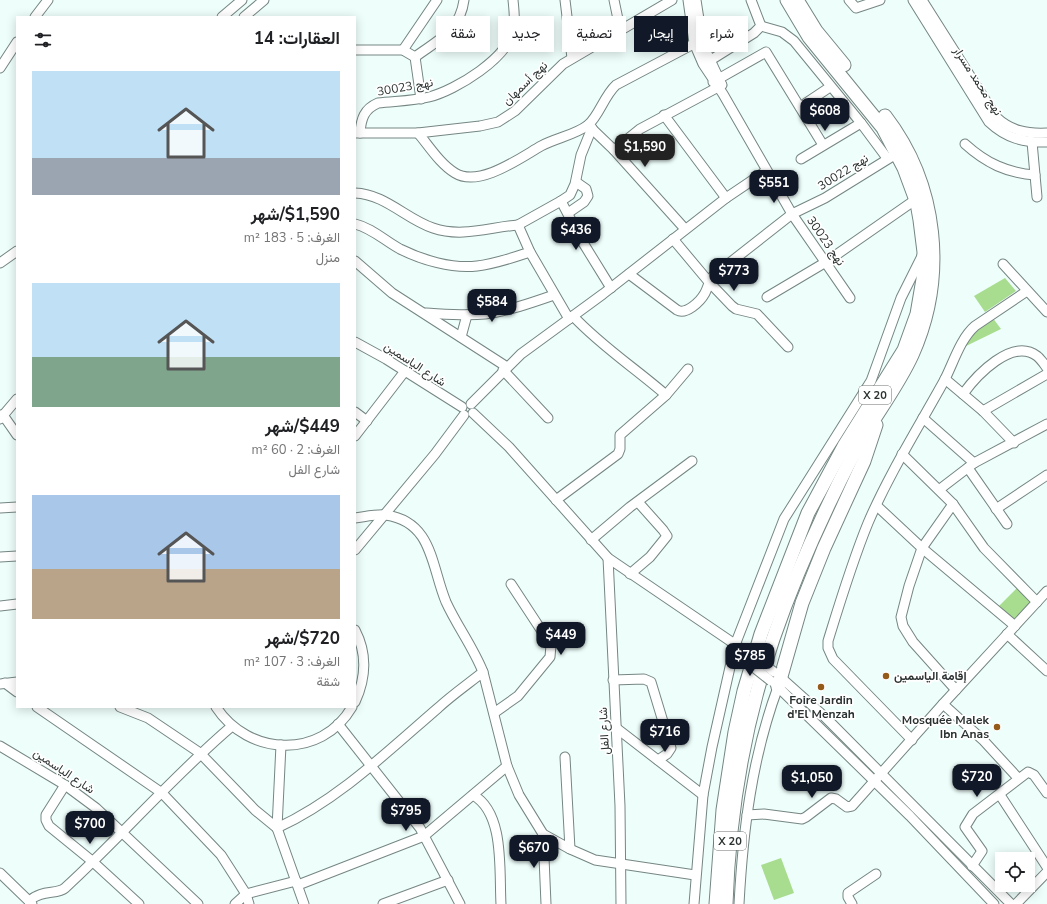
<!DOCTYPE html>
<html lang="ar">
<meta charset="utf-8">
<style>
body{margin:0;font-family:"Nunito Sans",Vazirmatn,sans-serif;background:#f2f2f2;color:#202124;direction:rtl;height:100vh;display:flex;flex-direction:column;font-size:15px;white-space:nowrap}
*{box-sizing:border-box;margin:0}
p{font-size:13px;color:#757577}
.icon{flex:none;width:22px;height:22px;fill:none;stroke:currentColor;stroke-width:2;stroke-linecap:round;stroke-linejoin:round}
.map{position:relative;flex:1;overflow:hidden;direction:ltr}
.side{position:absolute;left:16px;top:16px;width:340px;height:692px;display:flex;flex-direction:column;background:#fff;border-radius:0px;box-shadow:0 2px 10px #0003;direction:rtl}
.side>*{flex:none}
.top-card{position:absolute;left:368px;top:16px;width:380px;height:36px;direction:rtl;display:flex;gap:8px}
.buttons{position:absolute;left:995px;top:852px;display:grid;gap:8px}
.buttons a{display:grid;place-items:center;width:40px;height:40px;border-radius:0px;background:#fff;box-shadow:0 2px 10px #0003;font-size:20px}
.price{position:absolute;translate:-50% -34px;padding:0 9px;border-radius:8px;background:#111827;color:#fff;font-size:13px;line-height:26px;filter:drop-shadow(0 1px 2px #0008)}
.price::after{content:'';position:absolute;left:50%;top:24px;width:12px;height:9px;margin-left:-6px;background:inherit;clip-path:polygon(0 0,100% 0,50% 100%)}
.price.selected{background:#222;color:#fff}
ul{padding:0;list-style:none}
li{display:grid;align-content:center;gap:8px;height:212px;padding:0 16px}
li span{display:grid;place-items:center;height:124px;border-radius:0px;color:#555}
li>.icon{margin-inline-start:auto}
span .icon{width:72px;height:72px;fill:#fffc;stroke-width:1}
li b{font-size:17px}
h2{display:flex;justify-content:space-between;align-items:center;height:48px;padding:0 16px;font-size:17px}
.tag{padding:0 14px;border-radius:0px;background:#fff;box-shadow:0 2px 10px #0003;font-size:14px;line-height:36px}
.tag.selected{background:#111827;color:#fff}
.map>svg:first-child{display:block}
</style>
<div class="map">
<svg width="1047" height="904" viewBox="0 0 1047 904">
<rect width="100%" height="100%" fill="#eefefb"/>
<g fill="#a8dd8f">
<polygon points="1005,278 1016,291 985,312 974,296"/>
<polygon points="992,317 1001,329 964,347 969,332"/>
<polygon points="1018,587 1032,601 1014,620 998,607"/>
<polygon points="781,858 794,893 774,900 761,865"/>
</g>
<g fill="none" stroke-linecap="round" stroke-linejoin="round">
<g stroke="#758683" stroke-width="11">
<g id="minor">
<polyline points="565,0 572,58"/>
<polyline points="614,0 620,29"/>
<polyline points="688,0 694,43 703,64 723,94 792,214 850,298"/>
<polyline points="696,0 703,45 721,83"/>
<polyline points="849,0 856,8 880,0"/>
<path d="M913,0l76,122c17,16 35,21 58,20"/>
<path d="M922,0l74,117c15,14 31,17 51,16"/>
<polyline points="35,17 48,0"/>
<polyline points="222,17 242,0"/>
<polyline points="244,17 264,0"/>
<polyline points="761,26 782,32 794,41 861,123 887,158"/>
<path d="M355,50h48l12,7c23,-17 45,-26 49,-57"/>
<polyline points="403,50 437,0"/>
<polyline points="415,57 421,99"/>
<polyline points="706,63 754,33 761,26 751,0"/>
<polyline points="0,68 17,42"/>
<polyline points="713,82 766,52 823,145"/>
<polyline points="800,107 830,87"/>
<polyline points="664,115 726,198 766,171"/>
<polyline points="588,125 614,150 685,229"/>
<polyline points="355,133 418,133 480,126 498,122 515,111 563,64 672,0"/>
<path d="M360,133c1,-14 4,-24 18,-30 17,-2 35,-2 51,-6 27,-7 80,-39 85,-69 1,-9 0,-19 -1,-28"/>
<path d="M418,133c11,13 22,31 37,40 24,15 65,-15 86,-27 15,-8 34,-11 47,-21 11,-9 16,-29 28,-40l85,-45"/>
<polyline points="1032,142 1037,197"/>
<path d="M965,144c21,19 42,29 70,31"/>
<polyline points="614,150 640,129 722,85"/>
<polyline points="801,159 861,123"/>
<path d="M355,193c30,1 51,26 78,35 29,10 57,-1 85,-3"/>
<polyline points="561,201 582,241 611,288"/>
<polyline points="568,213 584,202 588,196 586,189 576,182"/>
<path d="M355,224c17,4 30,17 45,25 22,11 52,20 77,17 18,-2 35,-8 53,-14l-12,-27 43,-24 9,-6 5,-11 6,-29 11,-27"/>
<polyline points="673,239 709,282 732,306 736,309 757,314 788,347"/>
<polyline points="530,252 569,319"/>
<polyline points="355,261 392,293 507,367"/>
<polyline points="0,263 17,251"/>
<polyline points="1003,264 1047,312"/>
<path d="M629,274l48,36c9,5 23,-8 28,-17 3,-6 4,-12 8,-17l79,-62 33,-16 76,-47"/>
<polyline points="767,297 826,262 915,200"/>
<path d="M426,313c19,1 39,3 59,1 23,-3 46,-11 69,-19"/>
<path d="M573,316c28,30 62,52 93,79"/>
<polyline points="461,337 467,315"/>
<polyline points="355,342 386,359 462,407"/>
<polyline points="503,370 548,418"/>
<polyline points="945,379 983,411 1014,443"/>
<path d="M963,394c13,-18 49,-57 74,-38 4,3 7,8 10,12"/>
<polyline points="471,404 521,354 603,294 726,198"/>
<polyline points="983,411 1047,374"/>
<polyline points="355,412 367,421"/>
<polyline points="473,413 509,447 608,558 739,647"/>
<polyline points="0,415 3,415 17,435"/>
<polyline points="923,418 974,463"/>
<polyline points="0,419 17,399"/>
<polyline points="355,436 405,371"/>
<polyline points="902,454 953,504 984,548 1037,602"/>
<polyline points="968,468 1007,524"/>
<polyline points="940,489 974,463 1047,424"/>
<polyline points="556,500 618,454 620,449 620,435 666,395 688,369"/>
<polyline points="953,504 922,548 909,586 901,617 903,626 913,642 956,690"/>
<polyline points="877,506 922,548 1015,626"/>
<polyline points="0,508 17,507"/>
<polyline points="996,509 1047,475"/>
<path d="M355,518c9,-1 21,-4 31,-3 47,7 45,51 60,87 11,24 27,45 37,70"/>
<polyline points="591,540 630,507 692,461"/>
<polyline points="355,550 435,454 464,415"/>
<polyline points="0,557 17,556"/>
<polyline points="608,558 620,806 621,904"/>
<polyline points="630,574 650,557 667,536 663,530 638,502"/>
<polyline points="0,606 17,604"/>
<path d="M355,630c12,23 11,48 0,72"/>
<polyline points="1007,634 1047,671"/>
<polyline points="777,674 825,717 1011,904"/>
<polyline points="613,680 644,679 651,682 671,748 667,754 658,760"/>
<polyline points="5,683 17,692"/>
<polyline points="0,684 17,682"/>
<polyline points="775,684 910,816 994,904"/>
<polyline points="943,704 984,741 1018,778"/>
<polyline points="37,707 162,793 221,855 246,894 249,904"/>
<polyline points="120,707 148,718 200,753 255,810 277,828"/>
<path d="M216,707c32,49 105,53 136,0"/>
<polyline points="494,713 518,696 550,657 551,645 511,584"/>
<polyline points="338,724 420,828 460,904"/>
<polyline points="615,727 703,795"/>
<path d="M912,740l-79,-81 -5,-11v-7c12,-39 24,-79 40,-118 21,-49 50,-95 76,-142 9,-17 16,-42 31,-55l52,-35"/>
<polyline points="281,745 277,828 304,904"/>
<polyline points="0,746 65,785 96,808 198,904"/>
<polyline points="565,757 570,849"/>
<polyline points="65,785 46,815 46,820 49,826 92,861 139,904"/>
<path d="M473,795c32,18 26,76 28,109"/>
<polyline points="1000,795 1047,867"/>
<polyline points="747,815 764,814 802,819 806,817 831,798 836,799 847,807 852,806 943,704 1047,591"/>
<path d="M277,828c61,-28 111,-77 161,-120 14,-13 30,-24 45,-36l24,94 12,29 24,39 27,15 25,11 100,15"/>
<polyline points="543,834 546,904"/>
<polyline points="972,866 982,851 965,827 973,814 1028,772 1034,775 1047,793"/>
<polyline points="0,873 32,904"/>
<polyline points="298,885 424,836 507,766"/>
<path d="M29,901c13,-12 28,-6 36,-13 57,-52 108,-112 167,-162"/>
<polyline points="235,904 246,894 296,881"/>
<polyline points="383,904 448,880"/>
<polyline points="694,904 703,795 712,747 735,645 784,519 871,381 901,298 923,254"/>
<path d="M739,904c4,-74 13,-147 39,-217"/>
<polyline points="852,904 848,897 848,893 876,874"/>
<polyline points="1016,904 1047,872"/>
</g>
</g>
<g stroke="#758683" stroke-width="15">
<g id="highway">
<polyline points="797,0 816,31 844,65"/>
<polyline points="778,687 802,603 824,548 864,461 876,425"/>
<polyline points="716,904 723,810 735,732 744,691 761,634 808,513 844,446 904,350 917,314 923,279 924,252 920,220 917,203 904,168 883,128 809,37 787,0"/>
<path d="M726,904c3,-90 18,-180 47,-265 22,-64 50,-126 81,-186 17,-33 42,-63 58,-98 35,-78 26,-170 -27,-239"/>
</g>
</g>
<use href="#minor" stroke="#fff" stroke-width="9"/>
<use href="#highway" stroke="#fff" stroke-width="13"/>
<g stroke="#758683" stroke-width="11" stroke-linecap="butt">
<g id="minor-bridge">
<polyline points="745,649 774,672"/>
<polyline points="742,658 771,681"/>
</g>
</g>
<use href="#minor-bridge" stroke="#fff" stroke-width="9"/>
</g>
<g fill="#945b18" stroke="#fff" stroke-width="1.5">
<circle cx="886" cy="676" r="4"/>
<circle cx="821" cy="687" r="4"/>
<circle cx="997" cy="727" r="4"/>
</g>
<g text-anchor="middle" dominant-baseline="central" stroke-width="3.5" stroke-linejoin="round" paint-order="stroke">
<g fill="#fff" stroke="#6b706f" stroke-width="1">
<rect x="859" y="386" width="32" height="18" rx="3"/>
<rect x="714" y="832" width="32" height="18" rx="3"/>
</g>
<g font-size="11" font-weight="bold" fill="#2b3231">
<text x="875" y="395">X 20</text>
<text x="730" y="841">X 20</text>
</g>
<g font-size="12" fill="#2b3231" stroke="#fff">
<text transform="translate(978 81) rotate(57)">نهج محمد مسرار</text>
<text transform="translate(525 83) rotate(-44)">نهج أسمهان</text>
<text transform="translate(405 87) rotate(-10)">نهج 30023</text>
<text transform="translate(843 172) rotate(-32)">نهج 30022</text>
<text transform="translate(826 241) rotate(55)">نهج 30023</text>
<text transform="translate(415 364) rotate(33)">شارع الياسمين</text>
<text transform="translate(604 731) rotate(-93)">شارع الفل</text>
<text transform="translate(64 771) rotate(34)">شارع الياسمين</text>
</g>
<g font-size="12" font-weight="bold" fill="#2b3231" stroke="#fff" text-anchor="start">
<text x="894" y="676">إقامة الياسمين</text>
<text x="821" y="700" text-anchor="middle">Foire Jardin<tspan x="821" dy="14">d'El Menzah</tspan></text>
<text x="989" y="720" text-anchor="end">Mosquée Malek<tspan x="989" dy="14">Ibn Anas</tspan></text>
</g>
</g>
</svg>
<div class="buttons">
<a><svg class="icon" aria-label="locate" viewBox="0 0 24 24"><circle cx="12" cy="12" r="6"/><path d="M12 2v4M12 18v4M2 12h4M18 12h4"/></svg></a>
</div>
<b class="price" style="left:825px;top:132px">$608</b>
<b class="price selected" style="left:645px;top:168px">$1,590</b>
<b class="price" style="left:774px;top:204px">$551</b>
<b class="price" style="left:576px;top:251px">$436</b>
<b class="price" style="left:734px;top:292px">$773</b>
<b class="price" style="left:492px;top:323px">$584</b>
<b class="price" style="left:561px;top:656px">$449</b>
<b class="price" style="left:750px;top:677px">$785</b>
<b class="price" style="left:665px;top:753px">$716</b>
<b class="price" style="left:977px;top:798px">$720</b>
<b class="price" style="left:812px;top:799px">$1,050</b>
<b class="price" style="left:406px;top:832px">$795</b>
<b class="price" style="left:90px;top:845px">$700</b>
<b class="price" style="left:534px;top:869px">$670</b>
<div class="top-card">
<a class="tag">شراء</a>
<a class="tag selected">إيجار</a>
<a class="tag">تصفية</a>
<a class="tag">جديد</a>
<a class="tag">شقة</a>
</div>
<section class="side">
<h2>العقارات: 14<svg class="icon" aria-label="filters" viewBox="0 0 24 24"><path d="M4 7h16M4 17h16"/><circle cx="9" cy="7" r="2"/><circle cx="15" cy="17" r="2"/></svg></h2>
<ul>
<li><span style="background:linear-gradient(#bfe0f5 70%,#9aa5b1 0)"><svg class="icon" aria-label="home" viewBox="0 0 24 24"><path d="M3 11l9-7 9 7M6 9v11h12V9"/></svg></span><div><b>$1,590/شهر</b><p>الغرف: 5 · 183 m²</p><p>منزل</p></div></li>
<li><span style="background:linear-gradient(#bfe0f5 60%,#7fa58c 0)"><svg class="icon" aria-label="home" viewBox="0 0 24 24"><path d="M3 11l9-7 9 7M6 9v11h12V9"/></svg></span><div><b>$449/شهر</b><p>الغرف: 2 · 60 m²</p><p>شارع الفل</p></div></li>
<li><span style="background:linear-gradient(#a9c7e8 60%,#b9a48a 0)"><svg class="icon" aria-label="home" viewBox="0 0 24 24"><path d="M3 11l9-7 9 7M6 9v11h12V9"/></svg></span><div><b>$720/شهر</b><p>الغرف: 3 · 107 m²</p><p>شقة</p></div></li>
</ul>
</section>
</div>
